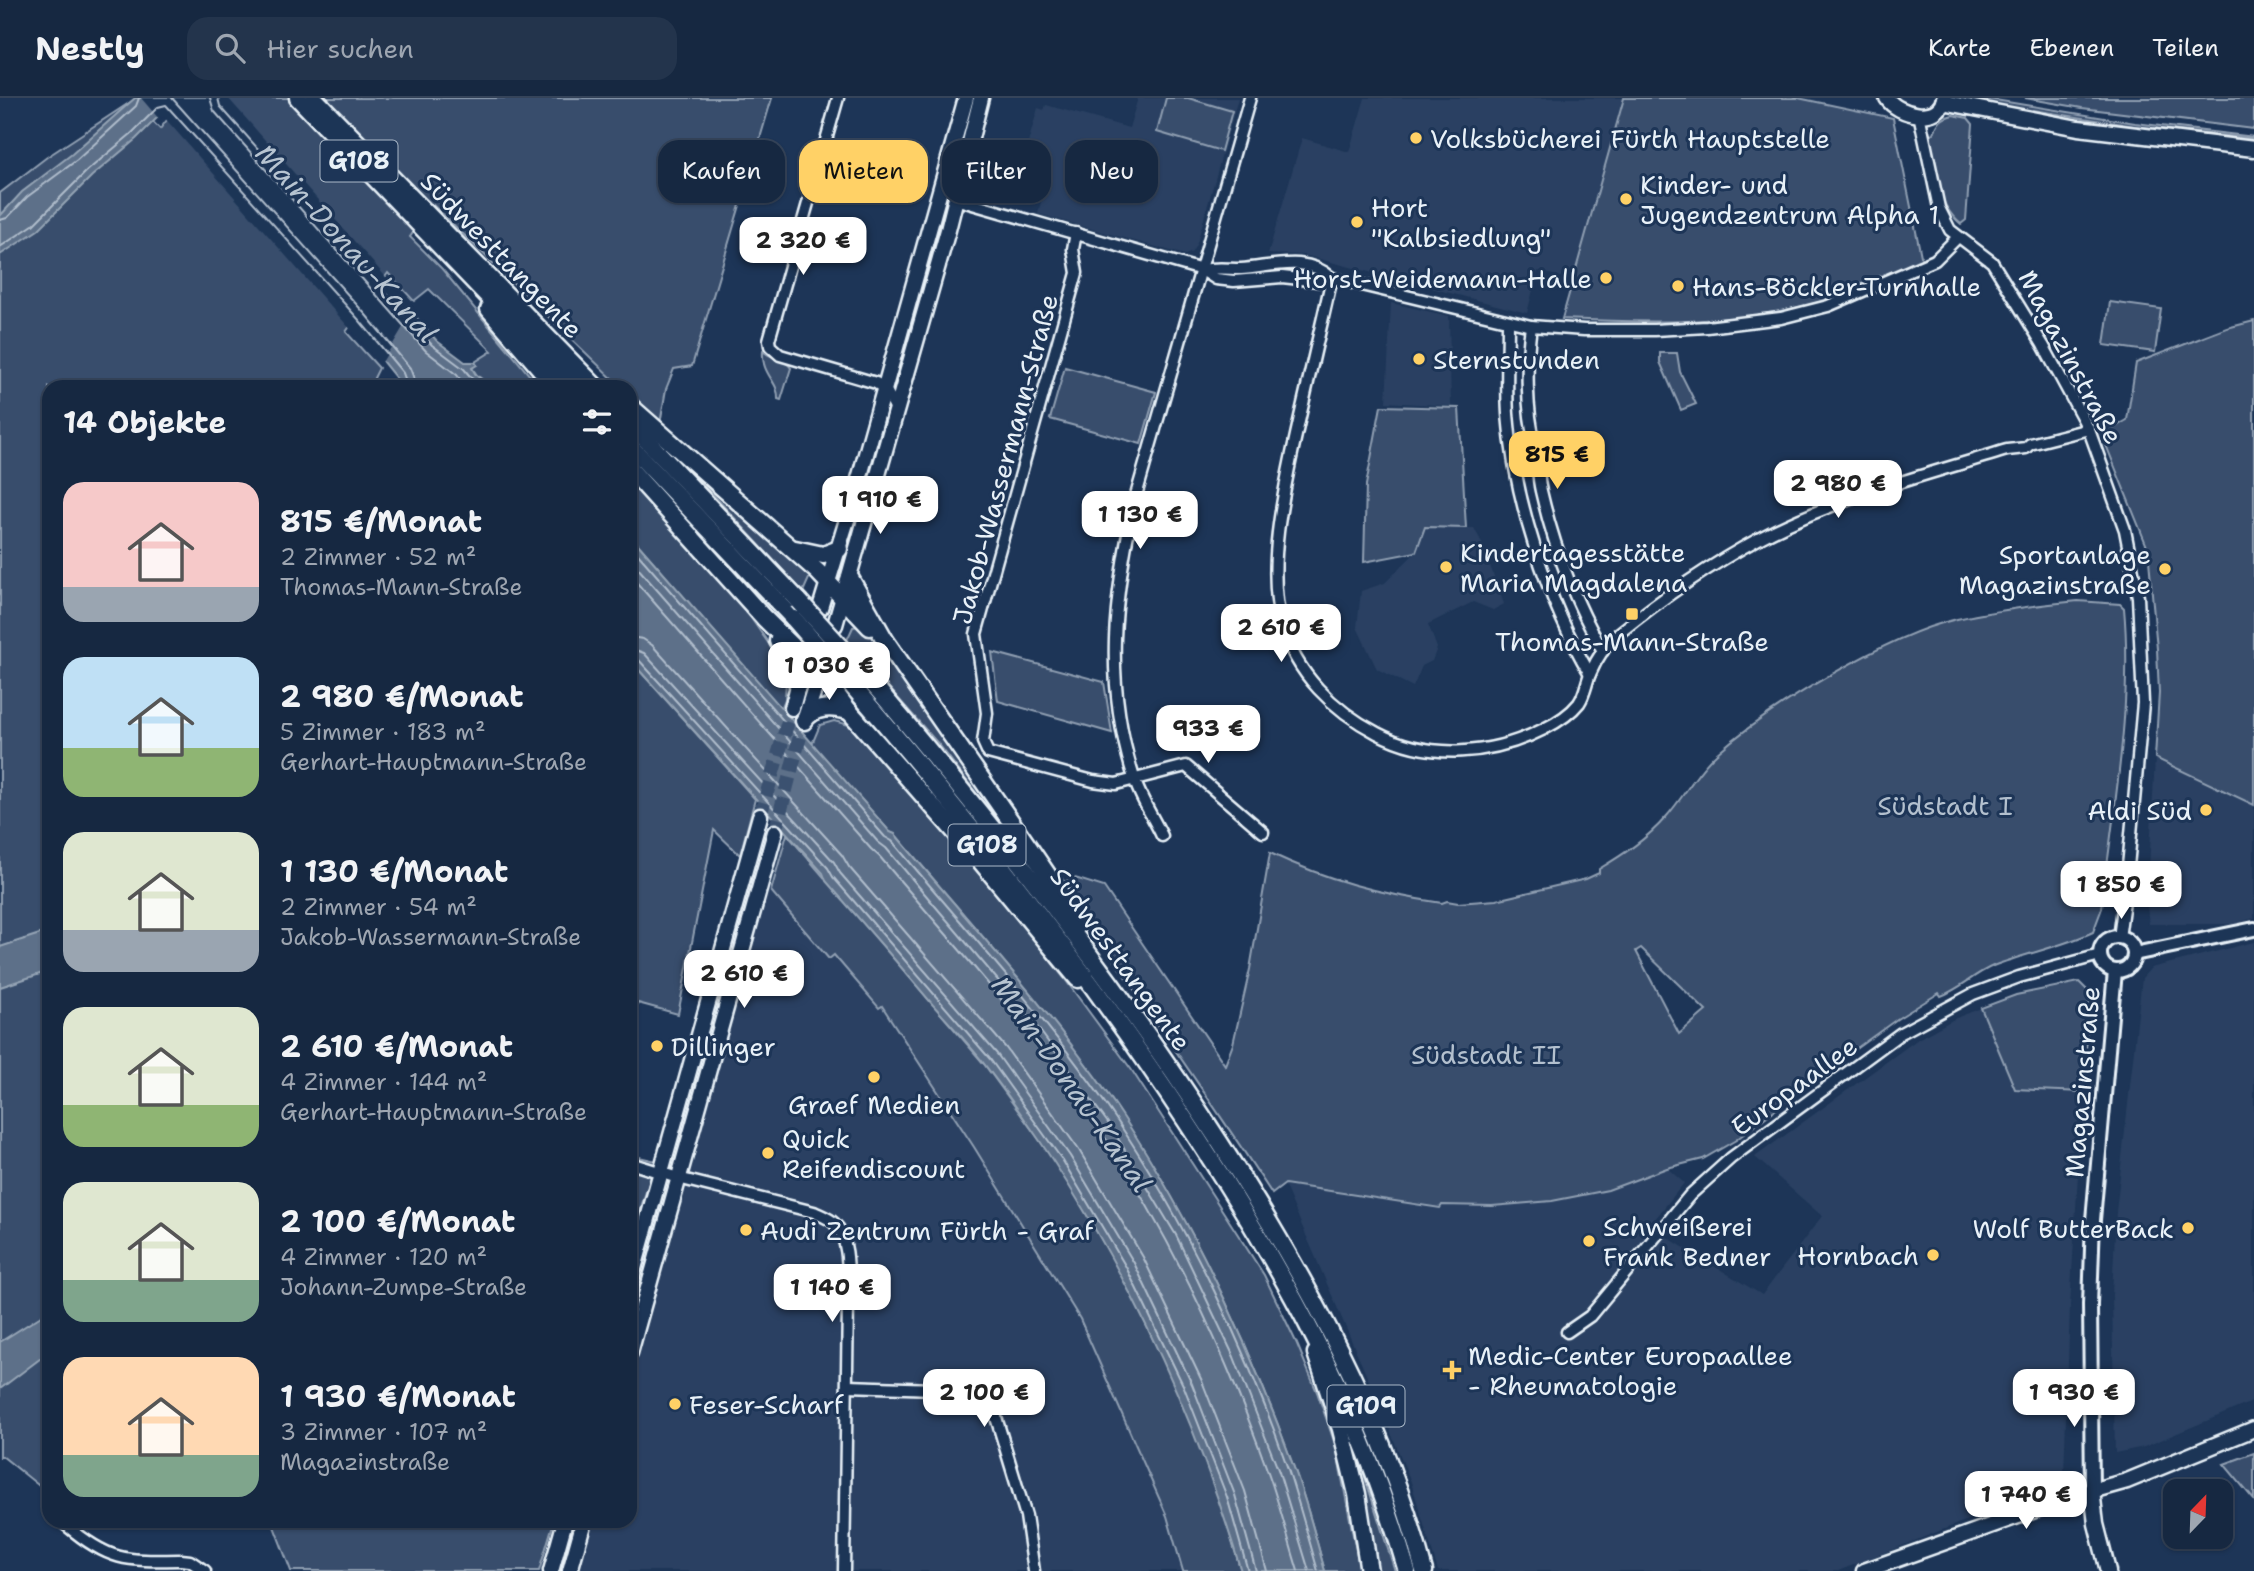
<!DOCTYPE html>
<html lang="de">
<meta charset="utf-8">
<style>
body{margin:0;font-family:"Shantell Sans",sans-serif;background:#23344c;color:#f1f3f6;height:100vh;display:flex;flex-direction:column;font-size:26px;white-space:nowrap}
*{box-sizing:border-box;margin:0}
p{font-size:23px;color:#9ea6b1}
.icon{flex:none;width:38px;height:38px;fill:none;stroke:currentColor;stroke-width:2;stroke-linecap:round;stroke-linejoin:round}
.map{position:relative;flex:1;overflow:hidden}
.side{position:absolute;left:42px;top:282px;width:595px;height:1148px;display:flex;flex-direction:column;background:#162841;border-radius:21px;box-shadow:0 2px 5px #0004,0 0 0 2px #35445a}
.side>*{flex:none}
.hud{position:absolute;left:658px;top:42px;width:665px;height:63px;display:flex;gap:14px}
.needle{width:46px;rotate:23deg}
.controls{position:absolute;left:2163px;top:1381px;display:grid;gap:14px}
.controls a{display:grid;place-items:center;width:70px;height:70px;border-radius:14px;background:#162841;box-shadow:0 2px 5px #0004,0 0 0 2px #35445a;font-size:35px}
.price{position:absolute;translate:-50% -60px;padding:0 16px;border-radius:14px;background:#fff;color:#222;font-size:23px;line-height:46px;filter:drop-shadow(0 2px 4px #0008)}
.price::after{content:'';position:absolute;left:50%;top:42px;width:21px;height:16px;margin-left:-10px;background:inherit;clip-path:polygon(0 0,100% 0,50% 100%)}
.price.on{background:#ffd166;color:#111}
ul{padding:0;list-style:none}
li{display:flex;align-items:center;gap:21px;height:175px;padding:0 21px}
li span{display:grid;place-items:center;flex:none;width:196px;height:140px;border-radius:21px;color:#555}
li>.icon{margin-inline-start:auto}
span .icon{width:84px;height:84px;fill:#fffc;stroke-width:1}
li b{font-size:30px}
h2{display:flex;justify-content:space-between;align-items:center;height:84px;padding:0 21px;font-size:30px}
.chip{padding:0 24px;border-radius:21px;background:#162841;box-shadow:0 2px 5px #0004,0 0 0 2px #35445a;font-size:24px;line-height:63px}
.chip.on{background:#ffd166;color:#111}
header{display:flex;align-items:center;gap:42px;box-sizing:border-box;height:98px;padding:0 35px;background:#162841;border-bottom:2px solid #35445a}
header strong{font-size:33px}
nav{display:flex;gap:38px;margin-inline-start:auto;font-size:24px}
.search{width:490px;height:63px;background:#23344c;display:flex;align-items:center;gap:18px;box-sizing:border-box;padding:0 24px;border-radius:21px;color:#9ea6b1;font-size:26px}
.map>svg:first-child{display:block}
</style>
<header>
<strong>Nestly</strong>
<div class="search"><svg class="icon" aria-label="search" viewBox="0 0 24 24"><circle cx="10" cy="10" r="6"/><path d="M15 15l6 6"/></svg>Hier suchen</div>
<nav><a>Karte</a><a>Ebenen</a><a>Teilen</a></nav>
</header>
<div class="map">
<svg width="2254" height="1473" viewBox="0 0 2254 1473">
<rect width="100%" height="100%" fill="#1d3557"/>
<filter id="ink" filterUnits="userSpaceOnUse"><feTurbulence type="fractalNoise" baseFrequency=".0143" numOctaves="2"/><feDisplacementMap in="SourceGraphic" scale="14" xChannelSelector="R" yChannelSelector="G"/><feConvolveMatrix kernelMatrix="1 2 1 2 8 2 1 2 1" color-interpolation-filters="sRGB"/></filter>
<g filter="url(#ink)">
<g fill="#2a4162">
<polygon points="1138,0 1238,0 1197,145 1192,154 1185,157 1038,116 1044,91 1017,84 1038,10 1044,12 1046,7 1129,30"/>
<polygon points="1365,0 1623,0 1572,182 1538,173 1527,215 1304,157 1268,156 1302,40 1349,54"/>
<polygon points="1391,205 1449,218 1451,308 1386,304"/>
<polygon points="1425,430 1474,430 1481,443 1504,506 1493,512 1473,504 1428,526 1437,550 1432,563 1422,568 1413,589 1377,571 1357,529 1361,493 1385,485 1416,454"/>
<polygon points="2155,660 2254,707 2254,820 2233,826 2149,826 2147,809"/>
<polygon points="740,757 828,860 834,857 879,909 882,908 974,1049 1080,1221 1167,1418 1183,1473 539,1473 554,1423 630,1423 630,1143 656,1063"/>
<polygon points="2254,844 2254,1303 2144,1349 2115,1355 2112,1197 2116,1114 2142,880 2151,870"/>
<polygon points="1981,910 2015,991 2083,994 2070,1208 2064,1376 2056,1387 1838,1473 1438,1473 1411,1384 1384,1318 1284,1086 1439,1110 1442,1107 1493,1108 1552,1103 1608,1092 1667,1070 1684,1085 1651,1126 1670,1141 1762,1197 1822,1118 1755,1059 1918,941 1956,920"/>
</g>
<g fill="#374d6c" stroke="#909fb2" stroke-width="2" fill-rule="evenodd">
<path d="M184,0h588l-80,268 -18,3 -8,20 -6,35 -30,-29v-8h-9l-188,-182 -23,32 32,32 88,107 6,-3 12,14c-26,0 -61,8 -76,-19l4,-3 -1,-3 17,-11 -63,-62 -15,12 -26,-28 -42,59 33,36 -5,10 1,9h-326v1086l-11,12 -36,-29 -2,1v-1264l47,-36 85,-56 28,28z"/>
<polygon points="1166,0 1188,0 1232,13 1221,53 1157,34"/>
<path d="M1624,0h174l95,20 29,143c-36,14 -73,33 -110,43 -81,21 -166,19 -250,15z"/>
<polygon points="2025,0 2254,0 2254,31 2082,10"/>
<polygon points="1989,1 2135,25 2254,39 2254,41 2134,28 2033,12 2031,15 1988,5"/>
<path d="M1953,17l15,3 5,6 -7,96 -5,4c-24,-19 -31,-61 -30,-90l3,-1c4,-11 7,-15 19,-18z"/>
<polygon points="937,126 943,128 895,300 891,292"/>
<polygon points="2110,204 2161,211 2155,254 2104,247"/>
<polygon points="2254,223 2254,707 2155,660 2159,595 2157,551 2148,451 2102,337 2127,322 2136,265 2227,230"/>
<path d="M763,253c8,8 22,7 28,17l-10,32 -3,-1c1,-18 -17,-24 -15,-48z"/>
<polygon points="1660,255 1677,255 1680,274 1696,306 1681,312 1660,264"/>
<polygon points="1065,269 1156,294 1141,346 1050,321"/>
<polygon points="1381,308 1459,310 1466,430 1425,429 1416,454 1364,464 1366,387"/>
<polygon points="630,381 746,513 778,559 786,581 785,601 781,611 630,437"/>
<polygon points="705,385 811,476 803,494 705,388"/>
<path d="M2078,503l42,3 4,4c9,99 -11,201 -22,300l-9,24c-32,15 -67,21 -100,34 -19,8 -33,23 -52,30l-2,-3 -42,26 -76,55 -85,66 -33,19 -36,9 -59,22 -56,11 -60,5 -50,-1 -2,3 -155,-24 -13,10c-68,-105 -142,-206 -208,-311l8,-6 32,10 121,178 8,-21 17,-75 20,-116c57,27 110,41 172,50l5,-2 11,2 38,-3 90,-21 13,-6v-4c25,-15 48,-30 67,-52 18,-20 30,-45 50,-63 54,-47 171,-119 241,-135 39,-9 81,-14 121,-18zM1641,850l65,63 -27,23 -43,-83z"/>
<polygon points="858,528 873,539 1039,772 1037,774 940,648 847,542 853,529"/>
<polygon points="992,554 1104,584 1112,635 998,603"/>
<polygon points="630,562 755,701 740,757 714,732 678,916 638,905 630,926 630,658 634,646 630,641"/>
<path d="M834,623l15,4 12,10 154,180 52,67 64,87 133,206 33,69 20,48 19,55 24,124h-35c-10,-35 -19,-72 -32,-106 -44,-121 -98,-239 -169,-346 -67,-101 -151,-192 -229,-285l-5,-2 -78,-88 8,-19z"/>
<polygon points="787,736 984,966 1057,1066 1120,1173 1178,1292 1220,1402 1241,1473 1183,1473 1167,1418 1080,1221 974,1049 882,908 879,910 834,857 829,861 771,793"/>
<polygon points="2079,884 2090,895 2083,994 2015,991 1981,910 2016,897"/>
<polygon points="630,1057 656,1063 630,1143"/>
<polygon points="2254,1355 2254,1402 2224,1366"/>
<polygon points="1361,1367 1395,1473 1374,1473 1355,1370"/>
<polygon points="272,1423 554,1423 539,1473 291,1473"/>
</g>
<g fill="#5d7089" stroke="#95a4b5" stroke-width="2">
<path d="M135,0h88l214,243 28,21h10l2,3 -5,3c4,9 13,16 23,19h-92l-49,-61 -190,-215 -28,28 -44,37 -54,54 -38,25v-39l22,-24 50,-38z"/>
<path d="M630,437l260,297 5,2c78,93 162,183 229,284 71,108 125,226 169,347 13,34 22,71 32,106h-84c-54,-183 -139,-354 -256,-506 -16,-21 -34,-40 -52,-60 -35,-42 -71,-83 -107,-124l-3,-8 -193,-213z"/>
<polygon points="49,833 49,873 0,889 0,849"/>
<polygon points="49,1213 49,1254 0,1291 0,1244"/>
</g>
<polygon fill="#1d3557" points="141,0 228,0 414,211 381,266 163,18 160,22"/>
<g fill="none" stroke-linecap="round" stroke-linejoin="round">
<g stroke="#b0bdcc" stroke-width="2">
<polyline points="172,0 366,217 410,270 417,289"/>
<polyline points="210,0 214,13 426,253 457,277 466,289"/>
<polyline points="218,0 220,8 432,247 464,271 479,289"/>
<polyline points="0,122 7,120 27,99 77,62 136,8 139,0"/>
<polyline points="0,149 33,127 87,73 131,36 158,9 166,7 360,223 403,275 408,289"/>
<path d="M630,447l255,292 7,4c77,92 159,181 226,281 69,103 130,230 170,347 11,34 20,68 30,102"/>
<polyline points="630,461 878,744 886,750 1035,926 1111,1029 1176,1137 1234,1259 1279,1374 1309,1473"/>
<path d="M630,477l241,274 9,8c76,90 157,178 222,276 70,105 125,223 167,342 11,31 19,64 29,96"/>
<polyline points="630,539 643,541 652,547 842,757 849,769 1006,950 1079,1052 1143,1159 1202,1283 1245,1393 1267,1473"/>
<polyline points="630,550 644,555 834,764 840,775 997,956 1070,1058 1134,1165 1192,1286 1235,1397 1256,1473"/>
<polyline points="630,558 638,561 828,770 833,779 990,961 1063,1063 1126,1169 1184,1289 1227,1399 1248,1473"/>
</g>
<g stroke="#3b516f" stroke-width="14" stroke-dasharray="14 7" stroke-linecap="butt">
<polyline points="760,718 792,610"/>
<polyline points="775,734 804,623"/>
</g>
<g stroke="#e8f1f8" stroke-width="15">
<g id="minor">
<polyline points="838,0 769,242 770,248 780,257 876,285 885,291 896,311"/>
<polyline points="1919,16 1939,110 1950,132 1992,164 2043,247 2089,332 2125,432 2138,499 2143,605 2127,780 2119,840"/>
<polyline points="955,101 1202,172 1216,181 1234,183 1282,179 1318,183 1332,180 1531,228 1584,232 1654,232 1707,229 1781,220 1828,208 1935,162 1957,140"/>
<polyline points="1076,135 1073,151 1077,175 976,536 987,615 983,644 988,655 1093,683 1116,686 1186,668 1263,734"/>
<path d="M1202,172c14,-3 25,-1 39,-1 31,-2 65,-15 91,9"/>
<path d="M1332,180c-11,46 -21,93 -32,139 -13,60 -36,149 -18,208 14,49 51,85 95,108 53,28 116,22 167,-4 12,-6 27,-16 35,-26 6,-9 7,-19 11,-29 6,-14 16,-30 28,-40 44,-36 94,-70 144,-97 77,-40 163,-62 245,-87l19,-2 4,-4 59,-15"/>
<path d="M1508,224c0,30 -2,61 0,92 6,85 39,187 82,260"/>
<path d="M1531,228c-5,36 -5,83 4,117 4,16 2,32 6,48 13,56 33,110 62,160"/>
<path d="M1162,738c-9,-19 -22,-38 -28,-58 -31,-98 -20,-181 1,-279l115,-401"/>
<path d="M630,1065l48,15 136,34c6,3 15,6 20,11 18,17 13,57 14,80l-4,268"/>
<polyline points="1567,1234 1590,1218 1690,1097 1731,1060 1901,935 1973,896 2019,879 2100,857"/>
<polyline points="848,1288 963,1292 984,1301 995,1316 1026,1418 1034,1473"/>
<path d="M66,1427c44,37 60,36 115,35l9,1 15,10"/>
</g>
</g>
<g stroke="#e8f1f8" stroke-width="18">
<g id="tertiary">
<circle cx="2117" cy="856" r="17"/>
<polyline points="2134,856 2254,831"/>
<polyline points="2092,1392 2090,1207 2093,1122 2115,873"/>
</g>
</g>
<g stroke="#e8f1f8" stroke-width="19">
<g id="secondary">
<path d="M1887,0c10,17 53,27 57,0"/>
<polyline points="1943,4 2078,30 2254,51"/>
<polyline points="820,510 854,399 966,0"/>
<polyline points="835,527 948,132 981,0"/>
<polyline points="792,610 808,551"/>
<polyline points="804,623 822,568"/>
<polyline points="630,1185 760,718"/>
<polyline points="630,1255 775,734"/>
<polyline points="2092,1392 2096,1426 2108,1473"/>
<polyline points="551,1473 565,1423"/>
<polyline points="570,1473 584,1423"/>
<polyline points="1864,1473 2077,1397 2127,1383 2254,1331"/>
</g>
</g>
<g stroke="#e8f1f8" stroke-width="21">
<g id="trunk">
<polyline points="298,0 575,289"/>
<polyline points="314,0 596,289"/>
<polyline points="489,211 556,289"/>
<polyline points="630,308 818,474 870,529"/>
<polyline points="630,325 799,503"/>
<polyline points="630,348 794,521"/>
<polyline points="630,371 764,520 820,575 849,613 978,760 1078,881"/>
<polyline points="795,451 823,457 839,451"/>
<polyline points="850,480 885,542 1030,751 1068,807 1077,828"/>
<polyline points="778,543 791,564 798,587"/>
<path d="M849,558c134,155 260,315 371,487 86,134 163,273 204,428"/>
<path d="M843,577c123,142 240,289 343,446 96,146 172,281 221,450"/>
<path d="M804,623c10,-16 29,-14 45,-10"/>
<polyline points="1316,1255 1341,1331 1357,1396 1369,1473"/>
</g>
</g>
<use href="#minor" stroke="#1d3557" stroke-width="10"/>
<use href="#tertiary" stroke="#1d3557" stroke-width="12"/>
<use href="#secondary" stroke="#1d3557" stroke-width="14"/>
<use href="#trunk" stroke="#1d3557" stroke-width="16"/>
<g stroke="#e8f1f8" stroke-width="21" stroke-linecap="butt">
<g id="trunk-bridge">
<polyline points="799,503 849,558"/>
<polyline points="794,521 843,577"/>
</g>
</g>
<use href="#trunk-bridge" stroke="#1d3557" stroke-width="16"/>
</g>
</g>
<g fill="#ffd166" stroke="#1d3557" stroke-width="2.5">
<circle cx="1416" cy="40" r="7"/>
<circle cx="1626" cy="101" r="7"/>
<circle cx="1357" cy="124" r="7"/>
<circle cx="1606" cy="180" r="7"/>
<circle cx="1678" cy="188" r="7"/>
<circle cx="1419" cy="261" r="7"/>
<circle cx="1446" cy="469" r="7"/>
<circle cx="2165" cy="471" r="7"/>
<rect x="1625" y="509" width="14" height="14" rx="3.5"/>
<circle cx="2206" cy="712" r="7"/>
<circle cx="657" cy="948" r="7"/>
<circle cx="874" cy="979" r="7"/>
<circle cx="768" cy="1055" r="7"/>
<circle cx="2188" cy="1130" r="7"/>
<circle cx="746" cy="1132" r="7"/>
<circle cx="1589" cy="1143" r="7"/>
<circle cx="1933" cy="1157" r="7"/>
<path d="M1448.5 1261.5h7v7h7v7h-7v7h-7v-7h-7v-7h7z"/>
<circle cx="675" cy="1306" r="7"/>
</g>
<g text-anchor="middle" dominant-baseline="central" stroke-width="6" stroke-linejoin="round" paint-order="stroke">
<g fill="#1d3557" stroke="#abb9c8" stroke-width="2">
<rect x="320.5" y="42.5" width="77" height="41" rx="5"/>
<rect x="948.5" y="726.5" width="77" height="41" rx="5"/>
<rect x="1327.5" y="1287.5" width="77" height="41" rx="5"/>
</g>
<g font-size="24" font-weight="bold" fill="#e8f1f8">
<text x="359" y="63">G108</text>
<text x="987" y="747">G108</text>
<text x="1366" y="1308">G109</text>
</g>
<g font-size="26" fill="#e8f1f8" stroke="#1d3557" text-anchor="start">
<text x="1430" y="40">Volksbücherei Fürth Hauptstelle</text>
<text x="1640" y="86">Kinder- und<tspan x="1640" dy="30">Jugendzentrum Alpha 1</tspan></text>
<text x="1371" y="109">Hort<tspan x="1371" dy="30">"Kalbsiedlung"</tspan></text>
<text x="1592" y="180" text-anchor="end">Horst-Weidemann-Halle</text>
<text x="1692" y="188">Hans-Böckler-Turnhalle</text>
<text x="1433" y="261">Sternstunden</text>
<text x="1460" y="454">Kindertagesstätte<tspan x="1460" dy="30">Maria Magdalena</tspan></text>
<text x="2151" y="456" text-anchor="end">Sportanlage<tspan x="2151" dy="30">Magazinstraße</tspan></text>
<text x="1632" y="543" text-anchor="middle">Thomas-Mann-Straße</text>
<text x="2192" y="712" text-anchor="end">Aldi Süd</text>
<text x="671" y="948">Dillinger</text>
<text x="874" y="1006" text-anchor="middle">Graef Medien</text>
<text x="782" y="1040">Quick<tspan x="782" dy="30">Reifendiscount</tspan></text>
<text x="1603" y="1128">Schweißerei<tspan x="1603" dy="30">Frank Bedner</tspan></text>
<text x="2174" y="1130" text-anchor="end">Wolf ButterBack</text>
<text x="760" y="1132">Audi Zentrum Fürth - Graf</text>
<text x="1919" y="1157" text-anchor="end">Hornbach</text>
<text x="1468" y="1257">Medic-Center Europaallee<tspan x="1468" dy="30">- Rheumatologie</tspan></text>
<text x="689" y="1306">Feser-Scharf</text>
</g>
<g font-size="26" fill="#e8f1f8" stroke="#1d3557">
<text transform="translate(502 157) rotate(46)">Südwesttangente</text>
<text transform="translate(2071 259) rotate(62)">Magazinstraße</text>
<text transform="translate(1005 361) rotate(-75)">Jakob-Wassermann-Straße</text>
<text transform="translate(1121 861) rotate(54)">Südwesttangente</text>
<text transform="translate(2082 984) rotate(-85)">Magazinstraße</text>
<text transform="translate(1794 988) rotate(-36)">Europaallee</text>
</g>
<g font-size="26" fill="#b3c0ce" stroke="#1d3557">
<text x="1945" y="707">Südstadt I</text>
<text x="1486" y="956">Südstadt II</text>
</g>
<g font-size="28" font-style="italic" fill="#b7c4d1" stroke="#1d3557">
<text transform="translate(347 145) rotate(48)">Main-Donau-Kanal</text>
<text transform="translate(1072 986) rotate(55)">Main-Donau-Kanal</text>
</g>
</g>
</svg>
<div class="controls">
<a><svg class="needle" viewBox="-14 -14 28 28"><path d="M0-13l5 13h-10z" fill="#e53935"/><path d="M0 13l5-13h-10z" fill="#9ea6b1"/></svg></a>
</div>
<b class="price" style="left:803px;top:179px">2 320 €</b>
<b class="price on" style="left:1557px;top:393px">815 €</b>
<b class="price" style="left:1838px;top:422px">2 980 €</b>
<b class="price" style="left:880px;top:438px">1 910 €</b>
<b class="price" style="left:1140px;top:453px">1 130 €</b>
<b class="price" style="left:1281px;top:566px">2 610 €</b>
<b class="price" style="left:829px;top:604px">1 030 €</b>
<b class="price" style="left:1208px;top:667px">933 €</b>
<b class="price" style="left:2121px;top:823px">1 850 €</b>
<b class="price" style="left:744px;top:912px">2 610 €</b>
<b class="price" style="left:832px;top:1226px">1 140 €</b>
<b class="price" style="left:984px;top:1331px">2 100 €</b>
<b class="price" style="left:2074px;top:1331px">1 930 €</b>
<b class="price" style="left:2026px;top:1433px">1 740 €</b>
<div class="hud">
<a class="chip">Kaufen</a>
<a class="chip on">Mieten</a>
<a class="chip">Filter</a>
<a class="chip">Neu</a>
</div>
<section class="side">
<h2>14 Objekte<svg class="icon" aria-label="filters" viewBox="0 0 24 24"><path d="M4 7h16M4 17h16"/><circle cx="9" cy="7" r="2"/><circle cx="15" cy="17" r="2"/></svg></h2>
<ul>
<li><span style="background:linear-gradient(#f6c9c9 75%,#9aa5b1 0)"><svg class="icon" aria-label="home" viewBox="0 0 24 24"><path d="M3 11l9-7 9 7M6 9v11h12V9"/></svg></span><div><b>815 €/Monat</b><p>2 Zimmer · 52 m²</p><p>Thomas-Mann-Straße</p></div></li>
<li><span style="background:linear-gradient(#bfe0f5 65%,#8fb573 0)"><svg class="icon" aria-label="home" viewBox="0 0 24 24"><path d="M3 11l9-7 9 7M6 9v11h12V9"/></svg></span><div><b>2 980 €/Monat</b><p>5 Zimmer · 183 m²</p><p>Gerhart-Hauptmann-Straße</p></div></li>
<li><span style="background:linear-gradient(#dfe7d0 70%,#9aa5b1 0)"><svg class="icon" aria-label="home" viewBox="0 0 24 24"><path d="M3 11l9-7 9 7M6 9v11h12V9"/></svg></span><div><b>1 130 €/Monat</b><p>2 Zimmer · 54 m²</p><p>Jakob-Wassermann-Straße</p></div></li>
<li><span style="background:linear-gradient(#dfe7d0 70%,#8fb573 0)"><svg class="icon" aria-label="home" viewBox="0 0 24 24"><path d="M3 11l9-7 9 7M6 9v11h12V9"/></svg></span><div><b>2 610 €/Monat</b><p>4 Zimmer · 144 m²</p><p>Gerhart-Hauptmann-Straße</p></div></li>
<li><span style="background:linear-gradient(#dfe7d0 70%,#7fa58c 0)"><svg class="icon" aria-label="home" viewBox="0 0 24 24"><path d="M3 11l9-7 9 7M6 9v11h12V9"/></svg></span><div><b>2 100 €/Monat</b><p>4 Zimmer · 120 m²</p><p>Johann-Zumpe-Straße</p></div></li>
<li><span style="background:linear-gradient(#ffd9b3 70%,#7fa58c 0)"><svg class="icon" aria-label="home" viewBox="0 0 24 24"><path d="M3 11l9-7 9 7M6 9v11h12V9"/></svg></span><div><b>1 930 €/Monat</b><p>3 Zimmer · 107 m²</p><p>Magazinstraße</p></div></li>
</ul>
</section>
</div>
